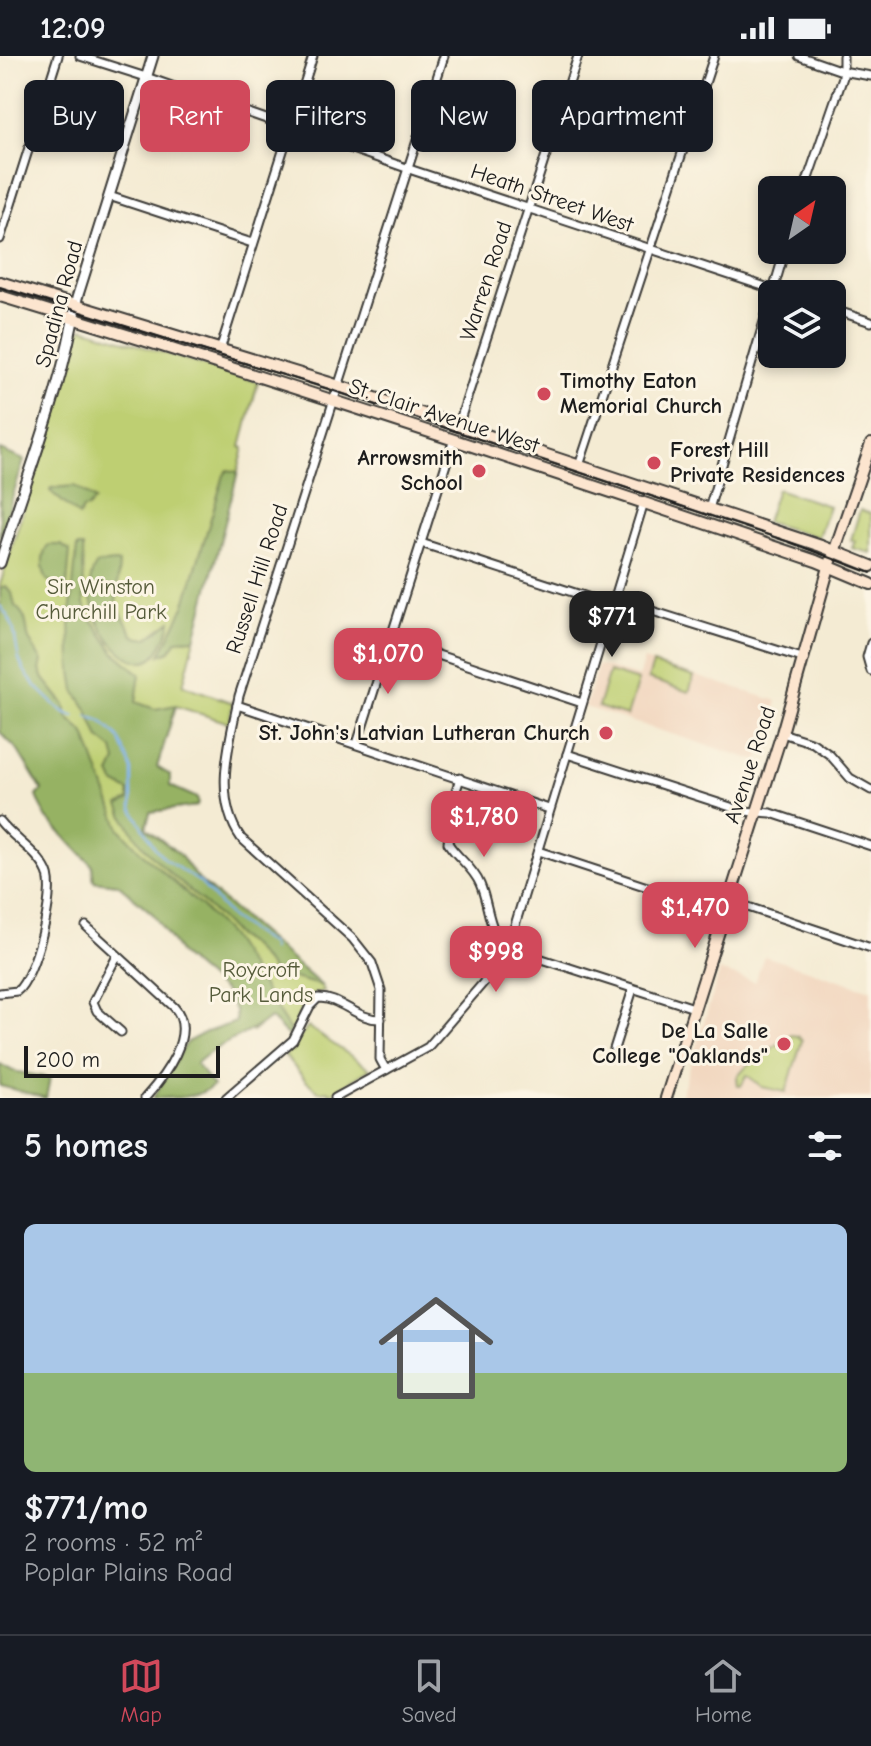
<!DOCTYPE html>
<meta charset="utf-8">
<style>
body{margin:0;font-family:"Comic Neue",sans-serif;background:#20242c;color:#f1f3f6;height:100vh;display:flex;flex-direction:column;font-size:30px;white-space:nowrap}
*{box-sizing:border-box;margin:0}
p{font-size:26px;color:#9ea1a6}
.icon{flex:none;width:44px;height:44px;fill:none;stroke:currentColor;stroke-width:2;stroke-linecap:round;stroke-linejoin:round}
.map{position:relative;height:1042px;overflow:hidden}
.drawer{display:flex;flex-direction:column;background:#171b24;flex:1}
.drawer>*{flex:none}
.banner{position:absolute;left:24px;top:24px;width:824px;height:72px;display:flex;gap:16px}
.needle{width:52px;rotate:34deg}
.buttons{position:absolute;left:758px;top:120px;display:grid;gap:16px}
.buttons a{display:grid;place-items:center;width:88px;height:88px;border-radius:12px;background:#171b24;box-shadow:0 4px 12px #0003;font-size:40px}
.scale{position:absolute;left:24px;bottom:20px;width:196px;box-sizing:border-box;padding-left:8px;border:4px solid #1c1c1c;border-top:0;font-size:22px;line-height:28px;white-space:nowrap;color:#1c1c1c;-webkit-text-stroke:6px #fcf5e5;paint-order:stroke}
.price{position:absolute;translate:-50% -68px;padding:0 18px;border-radius:16px;background:#d1495b;color:#fff;font-size:26px;line-height:52px;filter:drop-shadow(0 2px 4px #0008)}
.price::after{content:'';position:absolute;left:50%;top:48px;width:24px;height:18px;margin-left:-12px;background:inherit;clip-path:polygon(0 0,100% 0,50% 100%)}
.price.on{background:#222;color:#fff}
ul{padding:0;list-style:none}
li{display:grid;align-content:center;gap:16px;height:424px;padding:0 24px}
li+li{border-top:2px solid #363941}
li span{display:grid;place-items:center;height:248px;border-radius:12px;color:#555}
li>.icon{margin-inline-start:auto}
span .icon{width:144px;height:144px;fill:#fffc;stroke-width:1}
li b{font-size:34px}
h2{display:flex;justify-content:space-between;align-items:center;height:96px;padding:0 24px;font-size:34px}
.chip{padding:0 28px;border-radius:12px;background:#171b24;box-shadow:0 4px 12px #0003;font-size:28px;line-height:72px}
.chip.on{background:#d1495b;color:#fff}
.status{display:flex;justify-content:space-between;align-items:center;height:56px;padding:0 40px;background:#171b24;direction:ltr}
.status svg{height:22px;fill:currentColor}
.tab-bar{display:flex;justify-content:space-around;align-items:center;height:112px;border-top:2px solid #363941;background:#171b24;font-size:22px;color:#9ea1a6}
.tab-bar a{display:grid;justify-items:center;gap:4px}
.tab-bar .on{color:#d1495b}
.map>svg:first-child{display:block}
</style>
<div class="status"><b>12:09</b><svg viewBox="0 0 49 12"><path d="M0 12V9h3v3zM5 12V6h3v6zM10 12V3h3v9zM15 12V0h3v12zM26 1h20v11H26zM47 4h2v5h-2z"/></svg></div>
<div class="map">
<svg width="871" height="1042" viewBox="0 0 871 1042">
<rect width="100%" height="100%" fill="#fcf5e5"/>
<filter id="ink" filterUnits="userSpaceOnUse"><feTurbulence type="fractalNoise" baseFrequency=".0125" numOctaves="2"/><feDisplacementMap in="SourceGraphic" scale="16" xChannelSelector="R" yChannelSelector="G"/><feConvolveMatrix kernelMatrix="1 2 1 2 8 2 1 2 1" color-interpolation-filters="sRGB"/></filter>
<filter id="wash" filterUnits="userSpaceOnUse"><feTurbulence type="fractalNoise" baseFrequency=".006" numOctaves="4" result="noise"/><feDisplacementMap in="SourceGraphic" scale="32" xChannelSelector="R" yChannelSelector="G"/><feGaussianBlur stdDeviation="1.8" result="paint"/><feColorMatrix in="noise" values="0 0 0 0 0 0 0 0 0 0 0 0 0 0 0 0 0 1.4 0 .05"/><feComposite in="paint" operator="in"/></filter>
<g filter="url(#wash)">
<rect width="100%" height="100%" fill="#f4ebd3"/>
<g fill="#f1d5bd">
<polygon points="644,604 777,645 758,705 585,651 598,609 638,621"/>
<polygon points="764,900 871,934 871,1042 680,1042 720,915 755,926"/>
</g>
<g fill="#becf72" stroke="#6d7647" stroke-width="2">
<path d="M83,272l175,54 -17,65 3,1 -61,237 50,18 -4,20 -53,-17 -19,61 13,8v11l27,12 1,4 -1,4 -47,6 -4,16 33,26 20,26 123,106 2,5c-23,2 -24,29 -36,45l-18,-18 -18,14 -16,-10 -1,-11 -10,-19 -43,-36 -29,-42 -35,-30 -24,-3 -2,-16 -46,-48 -9,-21 5,-6 -25,-41 -17,-17v-147l78,-253z"/>
<polygon points="777,433 829,450 818,481 766,466"/>
<polygon points="860,454 871,458 871,497 852,492 855,485 851,484"/>
<polygon points="653,608 694,621 689,636 648,623"/>
<polygon points="609,616 638,625 627,660 598,651"/>
<polygon points="308,971 370,1013 330,1038 328,1035 320,1036 306,1025 285,1000"/>
<polygon points="791,979 798,980 802,985 786,1036 762,1031 747,1019 741,1030 738,1030 737,1021 747,1010"/>
</g>
<g fill="#96b264" stroke="#596740" stroke-width="2">
<polygon points="0,394 24,404 0,482"/>
<polygon points="228,414 238,416 195,583 177,584 170,595 160,599 184,551 224,419"/>
<polygon points="75,430 95,444 88,452 83,453 79,460 50,435 51,432"/>
<path d="M48,489h13l9,6 -4,47 -5,-1 -4,-6 1,-6 -11,-5c-5,-11 -6,-24 1,-35z"/>
<path d="M77,491h6l1,57 3,8 27,40 26,22 -4,28 19,7 21,-4 -19,62 13,8v11l27,12 1,4 -1,4 -47,6 -4,16 33,26 20,26 123,106 -49,-14 -22,-26 -14,-9c-37,-46 -97,-75 -118,-132l10,-5v-9l-15,-8 -4,-9 6,-13 -3,-12 -14,-11 -11,-27 -13,-20 -4,-27 -1,-48z"/>
<path d="M115,506l4,1 -3,41 17,31 6,3h9l23,-17c-1,8 -5,16 -9,23 -24,56 -94,-40 -65,-80z"/>
<path d="M6,530l6,7 3,13c12,10 11,17 13,30 2,8 10,18 14,25l-2,9 4,9 21,26 2,12 18,17 35,95 24,26 60,54 25,26 62,97 -3,4 -18,-18c-23,18 -53,25 -74,46l17,22c-14,12 -39,12 -60,12l34,-56 17,-9 32,-11 -1,-11 -10,-19 -43,-36 -29,-42 -35,-30 -24,-3 -2,-16 -46,-48 -9,-21 5,-6 -25,-41 -17,-17v-144z"/>
<polygon points="0,1008 13,1015 50,1022 46,1042 0,1030"/>
</g>
<g fill="none" stroke-linecap="round" stroke-linejoin="round">
<g stroke="#7fb3ed" stroke-width="2">
<path d="M0,550c18,21 13,29 19,53 6,17 17,28 30,40 8,7 16,16 26,17"/>
<polyline points="88,660 101,665 119,682 132,714 132,752 155,792 166,804 201,827 231,862 271,889 272,894"/>
</g>
</g>
</g>
<g filter="url(#ink)">
<g fill="none" stroke-linecap="round" stroke-linejoin="round">
<g stroke="#3c3b37" stroke-width="11">
<g id="minor">
<polyline points="80,0 146,21 415,115 787,238"/>
<polyline points="799,0 842,15 871,20"/>
<polyline points="804,134 843,21 843,0"/>
<polyline points="109,140 252,187"/>
<polyline points="0,183 58,0"/>
<polyline points="832,253 871,266"/>
<polyline points="220,294 313,0"/>
<polyline points="458,370 578,0"/>
<polyline points="579,410 714,0"/>
<polyline points="709,453 785,194"/>
<polyline points="421,487 612,549"/>
<polyline points="614,543 802,602"/>
<polyline points="390,583 582,647"/>
<polyline points="871,587 867,601 871,615"/>
<polyline points="237,649 549,753"/>
<polyline points="782,677 813,687 830,699 850,722 871,734"/>
<polyline points="357,688 454,383"/>
<polyline points="567,698 743,755 771,757 871,790"/>
<path d="M460,722l-6,19 -6,46c9,15 25,24 32,41 10,23 7,48 28,64l186,60"/>
<path d="M0,765c14,18 38,31 47,51 10,20 -13,107 -30,119l-17,2"/>
<polyline points="538,795 711,852 742,849 871,892"/>
<path d="M86,870l88,81c24,26 -10,70 -29,91"/>
<polyline points="117,900 93,946 97,955 121,976"/>
<polyline points="614,993 633,933"/>
<path d="M386,1014l-6,-11 1,-69 -9,-27 -19,-24 -112,-101c-29,-41 -11,-97 -2,-142l205,-640"/>
<path d="M226,1042l67,-58 17,-34 8,-8c22,-1 39,22 63,21"/>
<polyline points="335,1042 428,991 502,905 508,892 644,446"/>
</g>
</g>
<g stroke="#3c3b37" stroke-width="13">
<path id="tertiary" d="M0,507c27,-88 63,-175 77,-265l76,-242"/>
</g>
<g stroke="#3c3b37" stroke-width="14">
<g id="secondary">
<polyline points="0,226 330,327 821,490 871,510"/>
<path d="M0,240c274,83 545,173 816,265l55,23"/>
<polyline points="666,1042 782,677 829,511 871,388"/>
</g>
</g>
<use href="#minor" stroke="#fff" stroke-width="7"/>
<use href="#tertiary" stroke="#fff" stroke-width="9"/>
<use href="#secondary" stroke="#fce5cf" stroke-width="10"/>
<polyline stroke="#1c1c1c" stroke-width="2" points="0,231 328,333 789,486 871,517"/>
</g>
</g>
<g fill="#d1495b" stroke="#fcf5e5" stroke-width="3">
<circle cx="544" cy="338" r="8"/>
<circle cx="654" cy="407" r="8"/>
<circle cx="479" cy="415" r="8"/>
<circle cx="606" cy="677" r="8"/>
<circle cx="784" cy="988" r="8"/>
</g>
<g text-anchor="middle" dominant-baseline="central" stroke-width="6" stroke-linejoin="round" paint-order="stroke">
<g font-size="22" fill="#1c1c1c" stroke="#fcf5e5">
<text transform="translate(552 142) rotate(19)">Heath Street West</text>
<text transform="translate(486 225) rotate(-72)">Warren Road</text>
<text transform="translate(59 248) rotate(-75)">Spadina Road</text>
<text transform="translate(444 360) rotate(18)">St. Clair Avenue West</text>
<text transform="translate(257 523) rotate(-72)">Russell Hill Road</text>
<text transform="translate(750 709) rotate(-72)">Avenue Road</text>
</g>
<g font-size="22" font-weight="bold" fill="#1c1c1c" stroke="#fcf5e5" text-anchor="end">
<text x="560" y="325" text-anchor="start">Timothy Eaton<tspan x="560" dy="25">Memorial Church</tspan></text>
<text x="670" y="394" text-anchor="start">Forest Hill<tspan x="670" dy="25">Private Residences</tspan></text>
<text x="463" y="402">Arrowsmith<tspan x="463" dy="25">School</tspan></text>
<text x="590" y="677">St. John's Latvian Lutheran Church</text>
<text x="768" y="975">De La Salle<tspan x="768" dy="25">College "Oaklands"</tspan></text>
</g>
<g font-size="22" fill="#555b3a" stroke="#fcf5e5">
<text x="101" y="531">Sir Winston<tspan x="101" dy="25">Churchill Park</tspan></text>
<text x="261" y="914">Roycroft<tspan x="261" dy="25">Park Lands</tspan></text>
</g>
</g>
</svg>
<div class="buttons">
<a><svg class="needle" viewBox="-14 -14 28 28"><path d="M0-13l5 13h-10z" fill="#e53935"/><path d="M0 13l5-13h-10z" fill="#9ea1a6"/></svg></a>
<a><svg class="icon" aria-label="layers" viewBox="0 0 24 24"><path d="M12 4l9 5-9 5-9-5zM3 14l9 5 9-5"/></svg></a>
</div>
<div class="scale">200 m</div>
<b class="price on" style="left:612px;top:603px">$771</b>
<b class="price" style="left:388px;top:640px">$1,070</b>
<b class="price" style="left:484px;top:803px">$1,780</b>
<b class="price" style="left:695px;top:894px">$1,470</b>
<b class="price" style="left:496px;top:938px">$998</b>
<div class="banner">
<a class="chip">Buy</a>
<a class="chip on">Rent</a>
<a class="chip">Filters</a>
<a class="chip">New</a>
<a class="chip">Apartment</a>
</div>
</div>
<section class="drawer">
<h2>5 homes<svg class="icon" aria-label="filters" viewBox="0 0 24 24"><path d="M4 7h16M4 17h16"/><circle cx="9" cy="7" r="2"/><circle cx="15" cy="17" r="2"/></svg></h2>
<ul>
<li><span style="background:linear-gradient(#a9c7e8 60%,#8fb573 0)"><svg class="icon" aria-label="home" viewBox="0 0 24 24"><path d="M3 11l9-7 9 7M6 9v11h12V9"/></svg></span><div><b>$771/mo</b><p>2 rooms · 52 m²</p><p>Poplar Plains Road</p></div></li>
</ul>
</section>
<nav class="tab-bar">
<a class="on"><svg class="icon" aria-label="map" viewBox="0 0 24 24"><path d="M3 6l6-2 6 2 6-2v14l-6 2-6-2-6 2zM9 4v14M15 6v14"/></svg>Map</a>
<a><svg class="icon" aria-label="saved" viewBox="0 0 24 24"><path d="M7 4h10v16l-5-4-5 4z"/></svg>Saved</a>
<a><svg class="icon" aria-label="home" viewBox="0 0 24 24"><path d="M3 11l9-7 9 7M6 9v11h12V9"/></svg>Home</a>
</nav>
